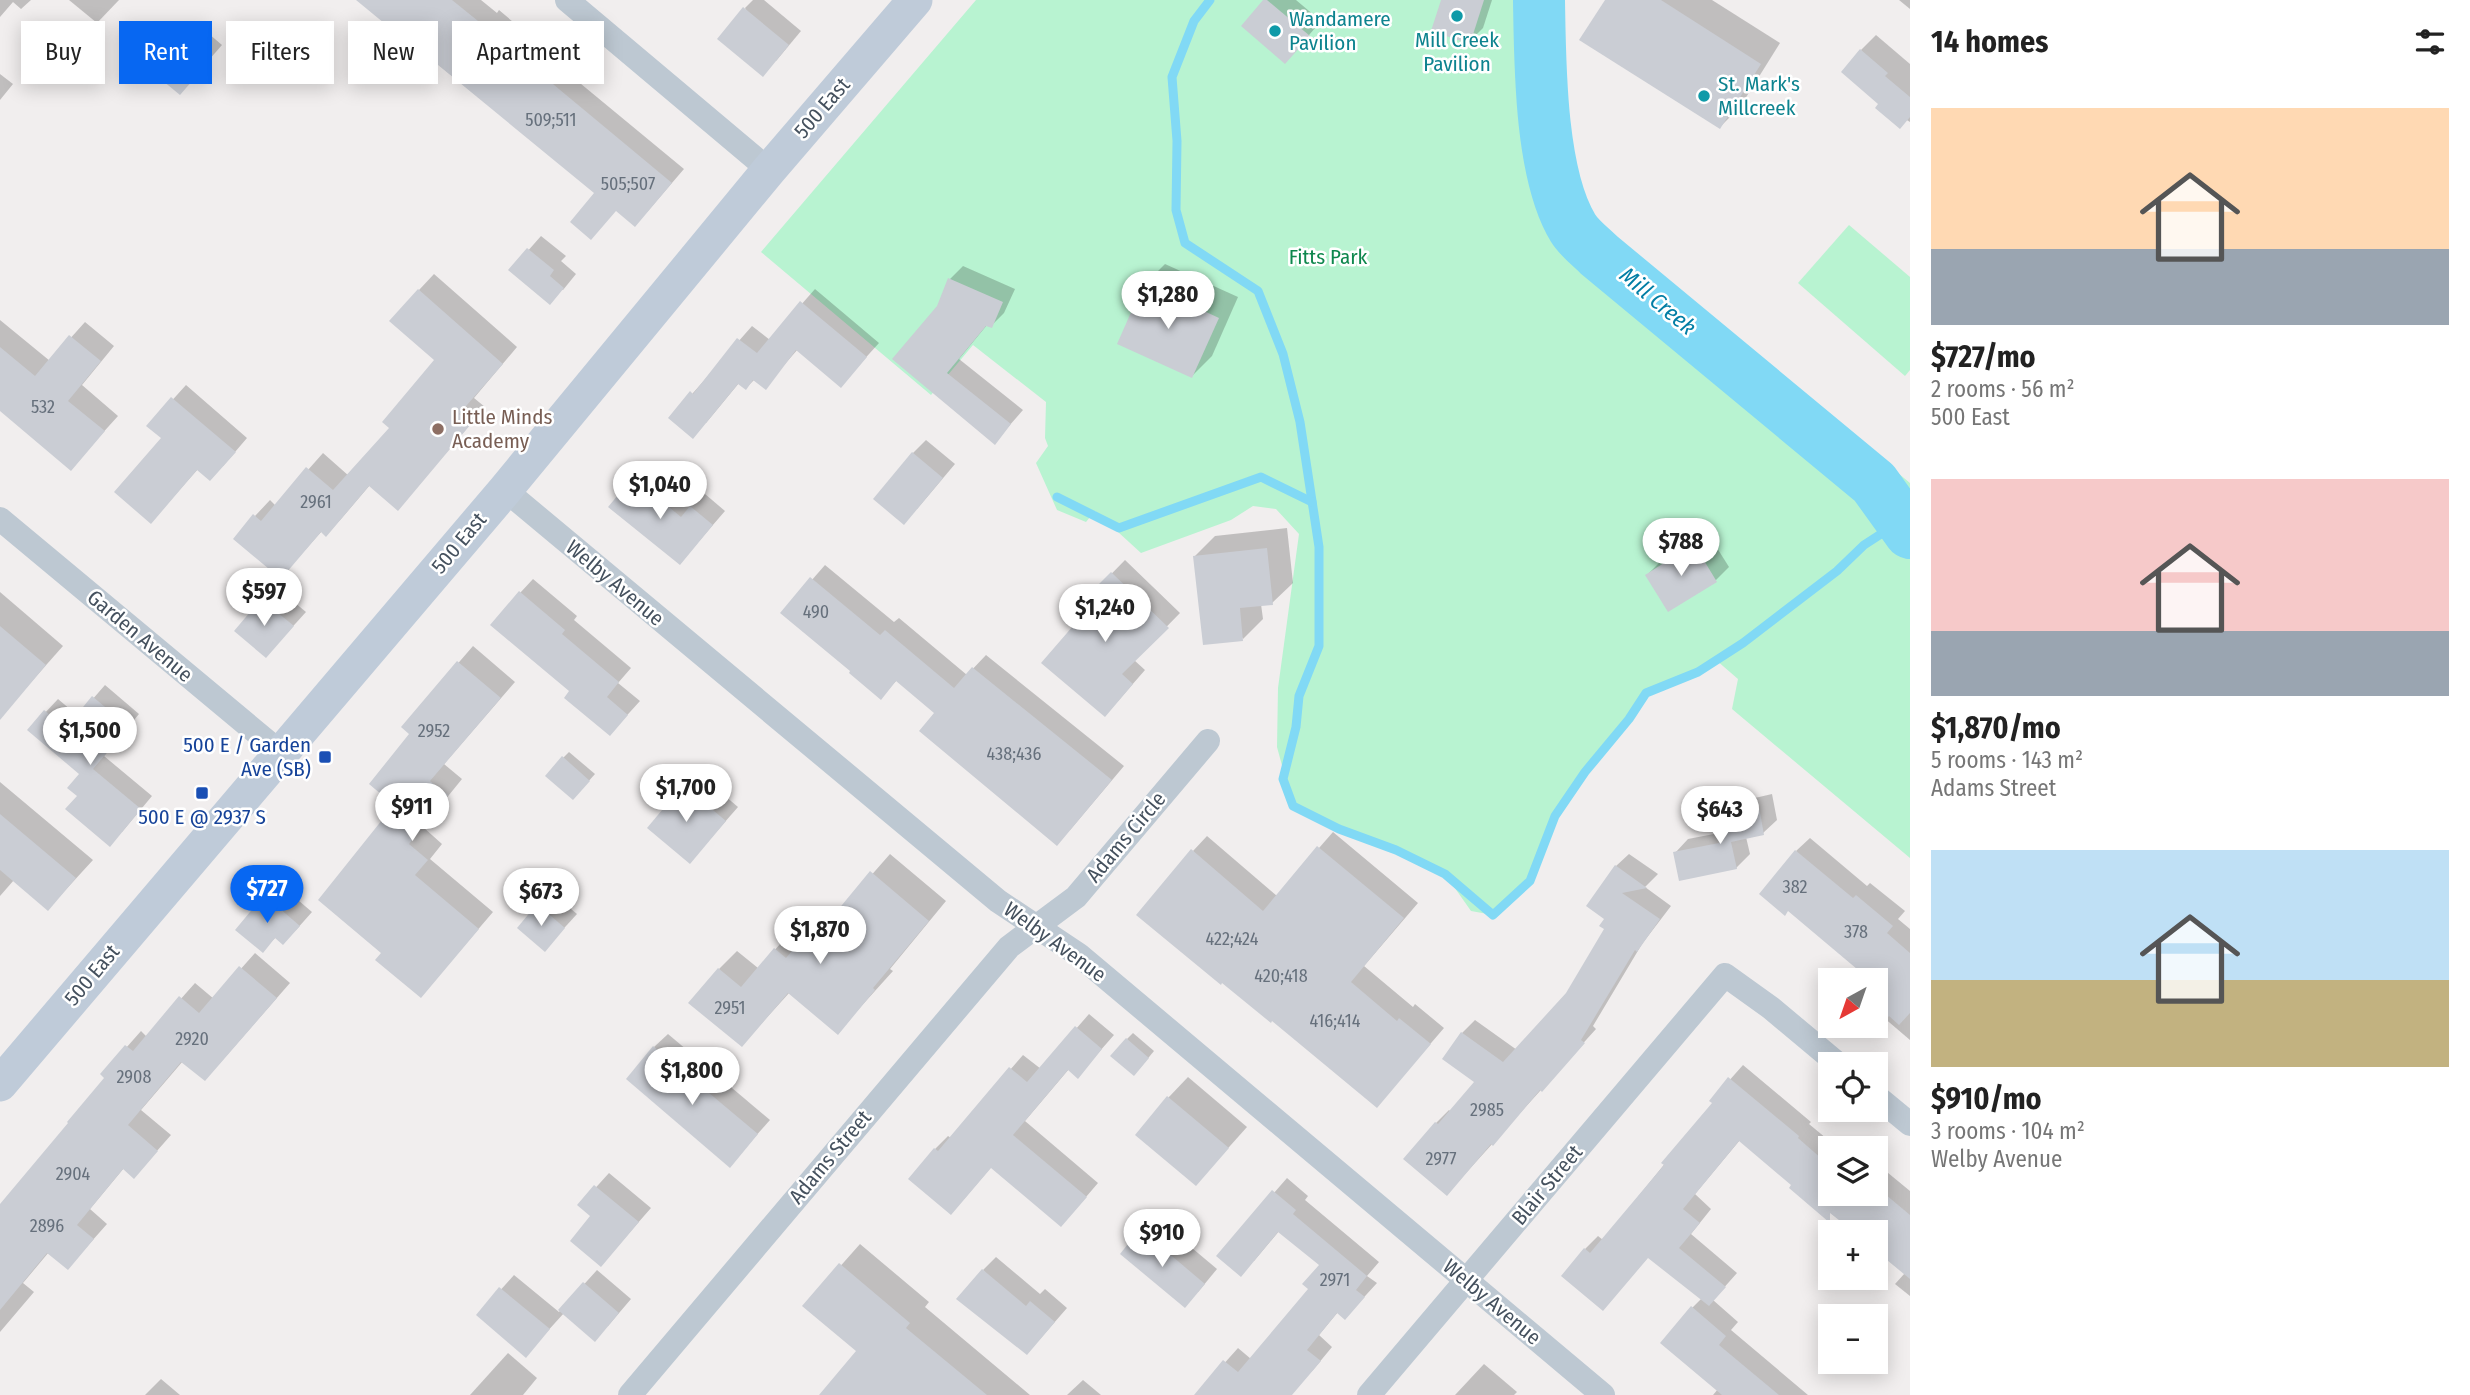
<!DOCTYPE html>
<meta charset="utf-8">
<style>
body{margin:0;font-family:"Fira Sans Condensed",sans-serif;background:#f2f2f2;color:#222;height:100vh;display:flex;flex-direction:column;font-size:26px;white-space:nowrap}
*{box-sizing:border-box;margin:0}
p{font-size:23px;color:#767676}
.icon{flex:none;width:38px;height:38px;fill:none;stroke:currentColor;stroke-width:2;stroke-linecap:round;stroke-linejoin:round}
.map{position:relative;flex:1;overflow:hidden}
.drawer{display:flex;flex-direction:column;background:#fff;width:560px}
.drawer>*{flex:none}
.guide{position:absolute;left:21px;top:21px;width:665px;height:63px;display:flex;gap:14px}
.needle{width:46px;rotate:220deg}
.controls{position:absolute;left:1818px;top:968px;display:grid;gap:14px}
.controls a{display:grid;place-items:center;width:70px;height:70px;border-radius:0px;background:#fff;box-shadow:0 4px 18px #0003;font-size:35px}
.price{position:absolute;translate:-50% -60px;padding:0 16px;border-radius:24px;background:#fff;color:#222;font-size:23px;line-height:46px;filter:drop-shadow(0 2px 4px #0008)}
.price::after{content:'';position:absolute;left:50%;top:42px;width:21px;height:16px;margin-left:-10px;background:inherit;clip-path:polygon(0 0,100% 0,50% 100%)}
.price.on{background:#0767f2;color:#fff}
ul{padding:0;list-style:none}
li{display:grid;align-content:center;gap:14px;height:371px;padding:0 21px}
li span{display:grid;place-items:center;height:217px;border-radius:0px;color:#555}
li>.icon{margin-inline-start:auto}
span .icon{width:126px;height:126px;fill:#fffc;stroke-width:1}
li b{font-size:30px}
h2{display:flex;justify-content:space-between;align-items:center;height:84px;padding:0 21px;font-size:30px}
.chip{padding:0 24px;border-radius:0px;background:#fff;box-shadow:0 4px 18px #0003;font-size:24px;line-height:63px}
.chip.on{background:#0767f2;color:#fff}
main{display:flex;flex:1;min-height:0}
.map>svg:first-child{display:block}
</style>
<main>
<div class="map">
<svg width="1910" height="1395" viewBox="0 0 1910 1395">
<rect width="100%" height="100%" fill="#f1eeee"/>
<g fill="#b8f3d1">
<polygon points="976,0 1554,0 1572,162 1582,201 1603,228 1910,483 1910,513 1907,516 1910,518 1910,858 1732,709 1738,679 1716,660 1646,693 1555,816 1530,881 1493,915 1471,911 1445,874 1396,850 1339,829 1293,806 1277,747 1278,688 1299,534 1276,509 1253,506 1231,520 1141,553 1095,511 1086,522 1057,510 1036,463 1048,446 1045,438 1046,402 973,345 931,395 761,252"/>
<polygon points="1849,225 1910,277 1910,370 1905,376 1798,283"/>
</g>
<g fill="#0003">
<polygon points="0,0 31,0 21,9 13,2 0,17"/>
<polygon points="69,0 119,0 97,23"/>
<polygon points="359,0 481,0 497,13 499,10 526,33 523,36 684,169 647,212 617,210"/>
<polygon points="753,0 764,0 801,31 776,61 745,8"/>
<polygon points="1266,0 1296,0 1321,21 1298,48"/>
<polygon points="1443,0 1492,0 1483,28 1469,42"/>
<polygon points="1607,0 1712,0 1780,43 1740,107 1720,127"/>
<polygon points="1899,0 1910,0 1910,9"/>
<polygon points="202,28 222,45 180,93 159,75"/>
<polygon points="1876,35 1910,64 1910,122 1881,104 1861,50"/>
<polygon points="0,74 13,84 0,100"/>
<polygon points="541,236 566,256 561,261 576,274 563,290 511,270"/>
<polygon points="1165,264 1238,297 1212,356 1192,376 1145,284"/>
<polygon points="963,266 1015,289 1004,313 991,326 987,325 959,359 1023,410 995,442 894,359 938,307 950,279"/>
<polygon points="434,274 517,347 474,398 485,407 398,509 370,485 341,519 326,535 322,531 281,577 255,516 270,500 276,506 323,453 349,476 392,428 437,360 419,290"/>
<polygon points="815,289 879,343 841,385 798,349 765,387 755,379 746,388 739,383 706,423 671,418 752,326 770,340"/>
<polygon points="0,320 50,361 85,322 114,346 82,385 118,416 71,468 0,390"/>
<polygon points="186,385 247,438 223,466 198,469 151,522 163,438 149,426"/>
<polygon points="926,440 955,464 917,509 913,453"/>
<polygon points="648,465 694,504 705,494 725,511 680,563 610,507"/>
<polygon points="1287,528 1293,583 1272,603 1261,604 1263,619 1243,639 1195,556 1215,536"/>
<polygon points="1707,532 1729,567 1716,580 1647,575 1660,562"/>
<polygon points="1125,560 1180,613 1134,660 1145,670 1118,701 1088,611 1082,604"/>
<polygon points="825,565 894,622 899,618 967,675 986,655 1124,766 1070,830 897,680 881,697 853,671 783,613"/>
<polygon points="533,579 577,616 574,620 631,668 618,683 640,701 610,734 571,691 520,593"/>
<polygon points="276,587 306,612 266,656 236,631"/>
<polygon points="0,592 63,646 9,707 0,699"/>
<polygon points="473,646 515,682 444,764 462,779 423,827 442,844 430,859 493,912 421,996 384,953 397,805 412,734 403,727"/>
<polygon points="105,685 139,714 104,756 152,796 122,832 79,795 82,774 29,730 58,699 78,716"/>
<polygon points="569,752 595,774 579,792 563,758"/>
<polygon points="698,773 738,807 690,862 685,787"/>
<polygon points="0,782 93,860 48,909 14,880 0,896"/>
<polygon points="1772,794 1777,820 1763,833 1746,837 1750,854 1736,868 1675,853 1688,839 1719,833 1716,817 1729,804"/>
<polygon points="1333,832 1418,903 1364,966 1413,1007 1415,1004 1444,1028 1377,1106 1193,851 1207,836 1277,896"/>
<polygon points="1810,838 1867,886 1870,883 1905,911 1898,919 1910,929 1910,1040 1876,1011 1876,980 1873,980 1796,851"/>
<polygon points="890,854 946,901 890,969 893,971 838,1032 790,992 742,1045 719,969 737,951 758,968 793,930 804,939 827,916 832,920"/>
<polygon points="1629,854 1658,874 1645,887 1671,906 1642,944 1593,1026 1596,1029 1447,1194 1436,1123 1449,1110 1451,1112 1476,1082 1462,1033 1475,1020 1517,1050 1567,994 1607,929 1606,919 1616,866"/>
<polygon points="278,883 312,912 296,930 276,937 262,951 265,897"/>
<polygon points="551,892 577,914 545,949 538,905"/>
<polygon points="255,953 290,983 219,1064 183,1061 141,1110 171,1135 134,1177 124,1168 90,1209 107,1224 68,1268 49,1252 23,1283 34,1292 0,1332 0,1206 107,1078 103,1074 141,1031 147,1037 195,983 214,999"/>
<polygon points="1089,1014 1114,1035 1078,1076 1069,1069 1025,1121 1098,1183 1074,1211 992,1166 964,1199 935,1149 948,1136 951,1138 1023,1055 1041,1069"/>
<polygon points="1133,1033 1154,1051 1140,1068 1127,1039"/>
<polygon points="668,1034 770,1120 730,1165 654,1047"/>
<polygon points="1743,1065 1811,1122 1809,1124 1838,1148 1830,1148 1830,1194 1876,1194 1876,1163 1910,1191 1910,1296 1895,1284 1905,1273 1876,1248 1876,1232 1856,1232 1794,1185 1740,1140 1695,1194 1711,1209 1691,1234 1737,1273 1713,1300 1738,1322 1731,1330 1808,1395 1713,1395 1718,1389 1692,1308 1702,1298 1649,1256 1603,1309 1585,1249 1598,1236 1603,1240 1714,1103 1711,1101"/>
<polygon points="1188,1077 1247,1127 1196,1184 1168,1098"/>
<polygon points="609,1173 651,1208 601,1265 593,1216 580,1205"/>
<polygon points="1287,1178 1308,1196 1305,1200 1379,1262 1367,1276 1377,1283 1345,1318 1338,1312 1319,1335 1332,1347 1313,1370 1285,1395 1196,1395 1238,1348 1251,1359 1310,1289 1321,1265 1280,1230 1254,1261 1219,1256"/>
<polygon points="1155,1217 1217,1269 1198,1292 1122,1253"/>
<polygon points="860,1244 929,1302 925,1307 1030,1395 821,1395 858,1351 805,1306"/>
<polygon points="996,1257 1040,1294 1045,1289 1067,1308 1040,1339 983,1270"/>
<polygon points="597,1270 631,1299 608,1326 564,1313 526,1355 478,1315 514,1275 559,1312"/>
<polygon points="508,1353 537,1378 523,1395 470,1395"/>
<polygon points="1484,1364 1517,1392 1514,1395 1455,1395"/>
<polygon points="161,1379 180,1395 145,1395"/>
<polygon points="1083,1380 1101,1395 1067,1395"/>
</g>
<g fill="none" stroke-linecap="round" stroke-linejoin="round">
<g stroke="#81d9f5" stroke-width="9">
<polyline points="1210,0 1194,21 1172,77 1177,141 1176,210 1185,243 1258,291 1283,354 1300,422 1319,547 1319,646 1299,696 1296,727 1283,779 1293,806 1339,829 1396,850 1445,874 1493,915 1530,881 1555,816 1585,772 1629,719 1646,693 1698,672 1743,643 1837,571 1864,545 1901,521"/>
<polyline points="1057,497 1119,528 1261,477 1312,502"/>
</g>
<path stroke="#81d9f5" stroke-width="52" d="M1539,0c1,63 1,174 34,228 6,10 18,19 26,27l275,228 36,50"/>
</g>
<g fill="#cacdd4">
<polygon points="356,0 452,0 483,25 485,22 514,47 512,50 672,183 635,227 616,211 591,240 570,222 594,193 432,60 421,74 391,49 401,37"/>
<polygon points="1263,0 1267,0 1310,36 1285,64 1241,26"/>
<polygon points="1441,0 1484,0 1470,44 1431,31"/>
<polygon points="1605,0 1661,0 1761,64 1720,129 1579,40"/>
<polygon points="743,7 789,45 763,77 717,39"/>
<polygon points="187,40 211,59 180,95 157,76"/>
<polygon points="1860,49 1888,73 1885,76 1910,97 1910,117 1900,129 1875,108 1878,104 1841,72"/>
<polygon points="527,248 554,270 550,276 564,288 550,305 508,270"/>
<polygon points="948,278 1003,302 992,328 986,326 947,373 1011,424 995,445 892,359 937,306"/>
<polygon points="1144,283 1219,318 1192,378 1117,344"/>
<polygon points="418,289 503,364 459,414 471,424 398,511 369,486 326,537 321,532 281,579 233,539 253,514 261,521 306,467 333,490 389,428 382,422 434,360 389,321"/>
<polygon points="800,301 867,357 841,388 796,350 766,390 753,380 746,390 738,384 693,439 668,418 690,391 693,394 737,338 757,353"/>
<polygon points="69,335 101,361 68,401 105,431 71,471 0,411 0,347 35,376"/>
<polygon points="171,397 236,452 210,481 197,470 151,524 114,492 161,438 146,426"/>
<polygon points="912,452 943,478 904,525 873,499"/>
<polygon points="633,477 681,517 690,506 713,525 680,565 608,507"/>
<polygon points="1694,544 1717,582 1668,612 1645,575"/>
<polygon points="1267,548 1273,605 1240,608 1243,641 1203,645 1193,556"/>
<polygon points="1111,572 1169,628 1122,674 1133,684 1105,717 1041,663 1086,611 1079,604"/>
<polygon points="810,577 880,635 885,630 954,688 972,667 1112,780 1057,846 919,731 934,713 896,681 881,700 849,673 850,671 780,613"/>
<polygon points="519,591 565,630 562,634 619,682 607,697 628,715 610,736 564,698 569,691 490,625"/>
<polygon points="261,599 294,626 266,658 234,631"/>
<polygon points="0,626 46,665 0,720"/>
<polygon points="457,661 501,698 430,781 448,795 409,844 428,860 415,875 479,929 421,998 375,960 381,953 318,900 394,805 369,784 409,734 401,727"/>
<polygon points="92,696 129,727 93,769 141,809 110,847 65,809 77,796 67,788 79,774 27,730 44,710 66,728"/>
<polygon points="562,756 590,781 573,800 545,776"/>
<polygon points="683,785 726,821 690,864 647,828"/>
<polygon points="1759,807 1764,835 1731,842 1737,869 1679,881 1673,852 1719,843 1714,816"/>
<polygon points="0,814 76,878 48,911 0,870"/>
<polygon points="1317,846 1404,918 1351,982 1397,1021 1399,1018 1431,1044 1377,1108 1272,1021 1271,1023 1222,983 1221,985 1136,915 1191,849 1263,911"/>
<polygon points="1795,850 1853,898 1856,895 1893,926 1887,933 1910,953 1910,1013 1899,1025 1889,1016 1876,1031 1876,980 1870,980 1788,911 1785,916 1759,894"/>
<polygon points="1615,865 1647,888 1622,893 1660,919 1637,952 1635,950 1581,1040 1585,1043 1542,1092 1540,1090 1493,1146 1491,1144 1447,1196 1403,1159 1435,1122 1438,1124 1474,1082 1442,1059 1461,1032 1503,1062 1566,993 1604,929 1599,926 1604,919 1586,906"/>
<polygon points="870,871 929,921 873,988 875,990 838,1035 788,993 742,1047 688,1003 718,968 741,987 774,948 786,958 807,933 814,939"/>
<polygon points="264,895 300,926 283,945 275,938 263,953 235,930"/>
<polygon points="537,904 565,928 545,952 517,928"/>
<polygon points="239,966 277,998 205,1081 181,1062 128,1125 158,1151 134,1179 123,1169 77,1225 94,1239 68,1270 47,1253 0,1310 0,1204 68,1123 67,1122 104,1078 100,1074 125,1045 133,1051 179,996 199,1013"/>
<polygon points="1075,1026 1102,1049 1078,1079 1068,1070 1013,1135 1087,1197 1061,1227 991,1168 951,1215 908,1179 934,1148 938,1151 1009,1067 1027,1082"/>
<polygon points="1126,1038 1149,1058 1134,1076 1110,1056"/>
<polygon points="653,1046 758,1134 730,1168 626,1079"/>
<polygon points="1728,1077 1799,1136 1798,1138 1830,1166 1830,1194 1876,1194 1879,1189 1910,1215 1910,1279 1876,1251 1876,1232 1854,1232 1830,1213 1830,1223 1789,1188 1791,1185 1739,1141 1683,1209 1700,1223 1679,1248 1726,1287 1709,1306 1648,1258 1603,1311 1561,1276 1584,1248 1590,1253 1664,1165 1661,1163 1712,1103 1709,1101"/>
<polygon points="1167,1096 1229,1148 1196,1186 1135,1135"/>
<polygon points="594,1185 639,1222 601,1267 570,1241 590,1216 577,1205"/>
<polygon points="1272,1190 1296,1210 1293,1214 1367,1276 1356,1290 1365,1297 1345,1320 1337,1313 1307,1350 1321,1361 1292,1395 1194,1395 1223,1360 1238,1372 1308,1289 1302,1284 1319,1265 1278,1232 1241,1277 1216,1256"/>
<polygon points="1140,1229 1205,1284 1185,1308 1120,1254"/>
<polygon points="839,1263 910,1323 906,1328 987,1395 819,1395 856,1351 802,1306"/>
<polygon points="982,1269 1026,1306 1030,1301 1055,1322 1027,1355 956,1299"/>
<polygon points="583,1282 619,1313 595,1342 558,1310"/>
<polygon points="499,1287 550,1329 526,1358 476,1315"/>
<polygon points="1691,1306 1726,1336 1719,1345 1779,1395 1722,1395 1660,1343"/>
</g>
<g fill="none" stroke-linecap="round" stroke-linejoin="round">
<g stroke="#bdc8d2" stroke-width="24">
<polyline points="567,0 769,170"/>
<polyline points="505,490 998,901 1079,955 1603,1395"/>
<polyline points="0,519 281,753"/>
<polyline points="1876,1096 1910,1124"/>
<polyline points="630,1395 1009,947 1076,897 1208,741"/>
<polyline points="1369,1395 1725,975 1771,1008 1838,1064"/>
</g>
<polyline stroke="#bfcbd9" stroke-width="35" points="0,1084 505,490 769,170 915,0"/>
</g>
<g fill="#0f9aa8" stroke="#fff" stroke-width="2.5">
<circle cx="1457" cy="16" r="7"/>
<circle cx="1275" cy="31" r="7"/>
<circle cx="1704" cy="96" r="7"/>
</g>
<circle fill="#8d6e63" stroke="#fff" stroke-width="2.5" cx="438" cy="429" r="7"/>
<g fill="#1a4fb4" stroke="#fff" stroke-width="2.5">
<rect x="318" y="750" width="14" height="14" rx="3.5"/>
<rect x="195" y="786" width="14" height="14" rx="3.5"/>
</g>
<g text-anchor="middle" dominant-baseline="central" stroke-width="5" stroke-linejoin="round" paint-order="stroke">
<g font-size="18" fill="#66707c">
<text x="551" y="120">509;511</text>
<text x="628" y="184">505;507</text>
<text x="43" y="407">532</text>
<text x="316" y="502">2961</text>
<text x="816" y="612">490</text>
<text x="434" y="731">2952</text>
<text x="1014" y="754">438;436</text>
<text x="1795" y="887">382</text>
<text x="1856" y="932">378</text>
<text x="1232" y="939">422;424</text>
<text x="1281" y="976">420;418</text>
<text x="730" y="1008">2951</text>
<text x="1335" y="1021">416;414</text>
<text x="192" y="1039">2920</text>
<text x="134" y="1077">2908</text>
<text x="1487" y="1110">2985</text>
<text x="1441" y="1159">2977</text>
<text x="73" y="1174">2904</text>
<text x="47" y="1226">2896</text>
<text x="1335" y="1280">2971</text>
</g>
<g font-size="21" fill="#0d838f" stroke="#fff" text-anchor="start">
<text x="1289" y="19">Wandamere<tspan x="1289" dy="24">Pavilion</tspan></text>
<text x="1457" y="40" text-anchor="middle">Mill Creek<tspan x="1457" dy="24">Pavilion</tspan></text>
<text x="1718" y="84">St. Mark's<tspan x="1718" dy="24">Millcreek</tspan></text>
</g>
<g font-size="21" fill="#45515e" stroke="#fff">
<text transform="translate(822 108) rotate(-49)">500 East</text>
<text transform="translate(459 543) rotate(-50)">500 East</text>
<text transform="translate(615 583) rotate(40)">Welby Avenue</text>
<text transform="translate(140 636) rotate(40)">Garden Avenue</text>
<text transform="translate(1126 837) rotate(-50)">Adams Circle</text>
<text transform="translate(1055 942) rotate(36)">Welby Avenue</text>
<text transform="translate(92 975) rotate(-50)">500 East</text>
<text transform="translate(830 1157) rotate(-50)">Adams Street</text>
<text transform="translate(1547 1185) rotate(-50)">Blair Street</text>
<text transform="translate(1492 1302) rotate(40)">Welby Avenue</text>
</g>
<g font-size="21" fill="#0e874d" stroke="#fff">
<text x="1328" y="257">Fitts Park</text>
</g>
<g font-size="21" fill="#785e54" stroke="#fff" text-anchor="start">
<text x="452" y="417">Little Minds<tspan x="452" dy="24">Academy</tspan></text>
</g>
<g font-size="21" fill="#164399" stroke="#fff" text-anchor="end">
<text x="311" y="745">500 E / Garden<tspan x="311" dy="24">Ave (SB)</tspan></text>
<text x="202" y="817" text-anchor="middle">500 E @ 2937 S</text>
</g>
<g font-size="23" font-style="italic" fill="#027ea5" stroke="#fff">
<text transform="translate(1658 301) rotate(40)">Mill Creek</text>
</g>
</g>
</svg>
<div class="controls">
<a><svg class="needle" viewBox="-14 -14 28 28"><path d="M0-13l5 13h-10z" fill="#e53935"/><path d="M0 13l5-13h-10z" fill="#767676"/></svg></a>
<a><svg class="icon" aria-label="locate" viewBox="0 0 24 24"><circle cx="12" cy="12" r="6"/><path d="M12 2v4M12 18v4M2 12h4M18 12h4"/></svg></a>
<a><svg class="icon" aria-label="layers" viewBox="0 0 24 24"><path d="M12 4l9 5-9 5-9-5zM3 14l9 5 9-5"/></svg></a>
<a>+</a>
<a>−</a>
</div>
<b class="price" style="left:1168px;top:331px">$1,280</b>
<b class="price" style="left:660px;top:521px">$1,040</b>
<b class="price" style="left:1681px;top:578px">$788</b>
<b class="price" style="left:264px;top:628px">$597</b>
<b class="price" style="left:1105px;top:644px">$1,240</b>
<b class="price" style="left:90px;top:767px">$1,500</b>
<b class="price" style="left:686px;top:824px">$1,700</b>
<b class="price" style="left:412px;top:843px">$911</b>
<b class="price" style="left:1720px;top:846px">$643</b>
<b class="price on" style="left:267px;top:925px">$727</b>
<b class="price" style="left:541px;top:928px">$673</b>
<b class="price" style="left:820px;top:966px">$1,870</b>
<b class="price" style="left:692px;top:1107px">$1,800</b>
<b class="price" style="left:1162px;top:1269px">$910</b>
<div class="guide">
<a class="chip">Buy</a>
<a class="chip on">Rent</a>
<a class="chip">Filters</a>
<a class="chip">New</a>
<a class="chip">Apartment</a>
</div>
</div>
<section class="drawer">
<h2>14 homes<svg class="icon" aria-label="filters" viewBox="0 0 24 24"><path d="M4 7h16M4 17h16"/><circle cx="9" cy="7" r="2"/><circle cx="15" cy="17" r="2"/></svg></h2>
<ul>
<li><span style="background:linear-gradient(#ffd9b3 65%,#9aa5b1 0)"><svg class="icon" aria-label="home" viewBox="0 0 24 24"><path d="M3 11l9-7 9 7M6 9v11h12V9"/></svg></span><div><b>$727/mo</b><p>2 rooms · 56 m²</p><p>500 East</p></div></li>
<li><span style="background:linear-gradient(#f6c9c9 70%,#9aa5b1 0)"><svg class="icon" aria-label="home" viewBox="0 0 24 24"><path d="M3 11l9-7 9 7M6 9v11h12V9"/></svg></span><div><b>$1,870/mo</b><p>5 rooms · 143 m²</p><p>Adams Street</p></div></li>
<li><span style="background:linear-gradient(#bfe0f5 60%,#c2b280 0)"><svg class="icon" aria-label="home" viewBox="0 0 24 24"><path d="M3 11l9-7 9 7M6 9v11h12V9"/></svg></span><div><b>$910/mo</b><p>3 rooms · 104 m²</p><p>Welby Avenue</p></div></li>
</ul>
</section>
</main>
